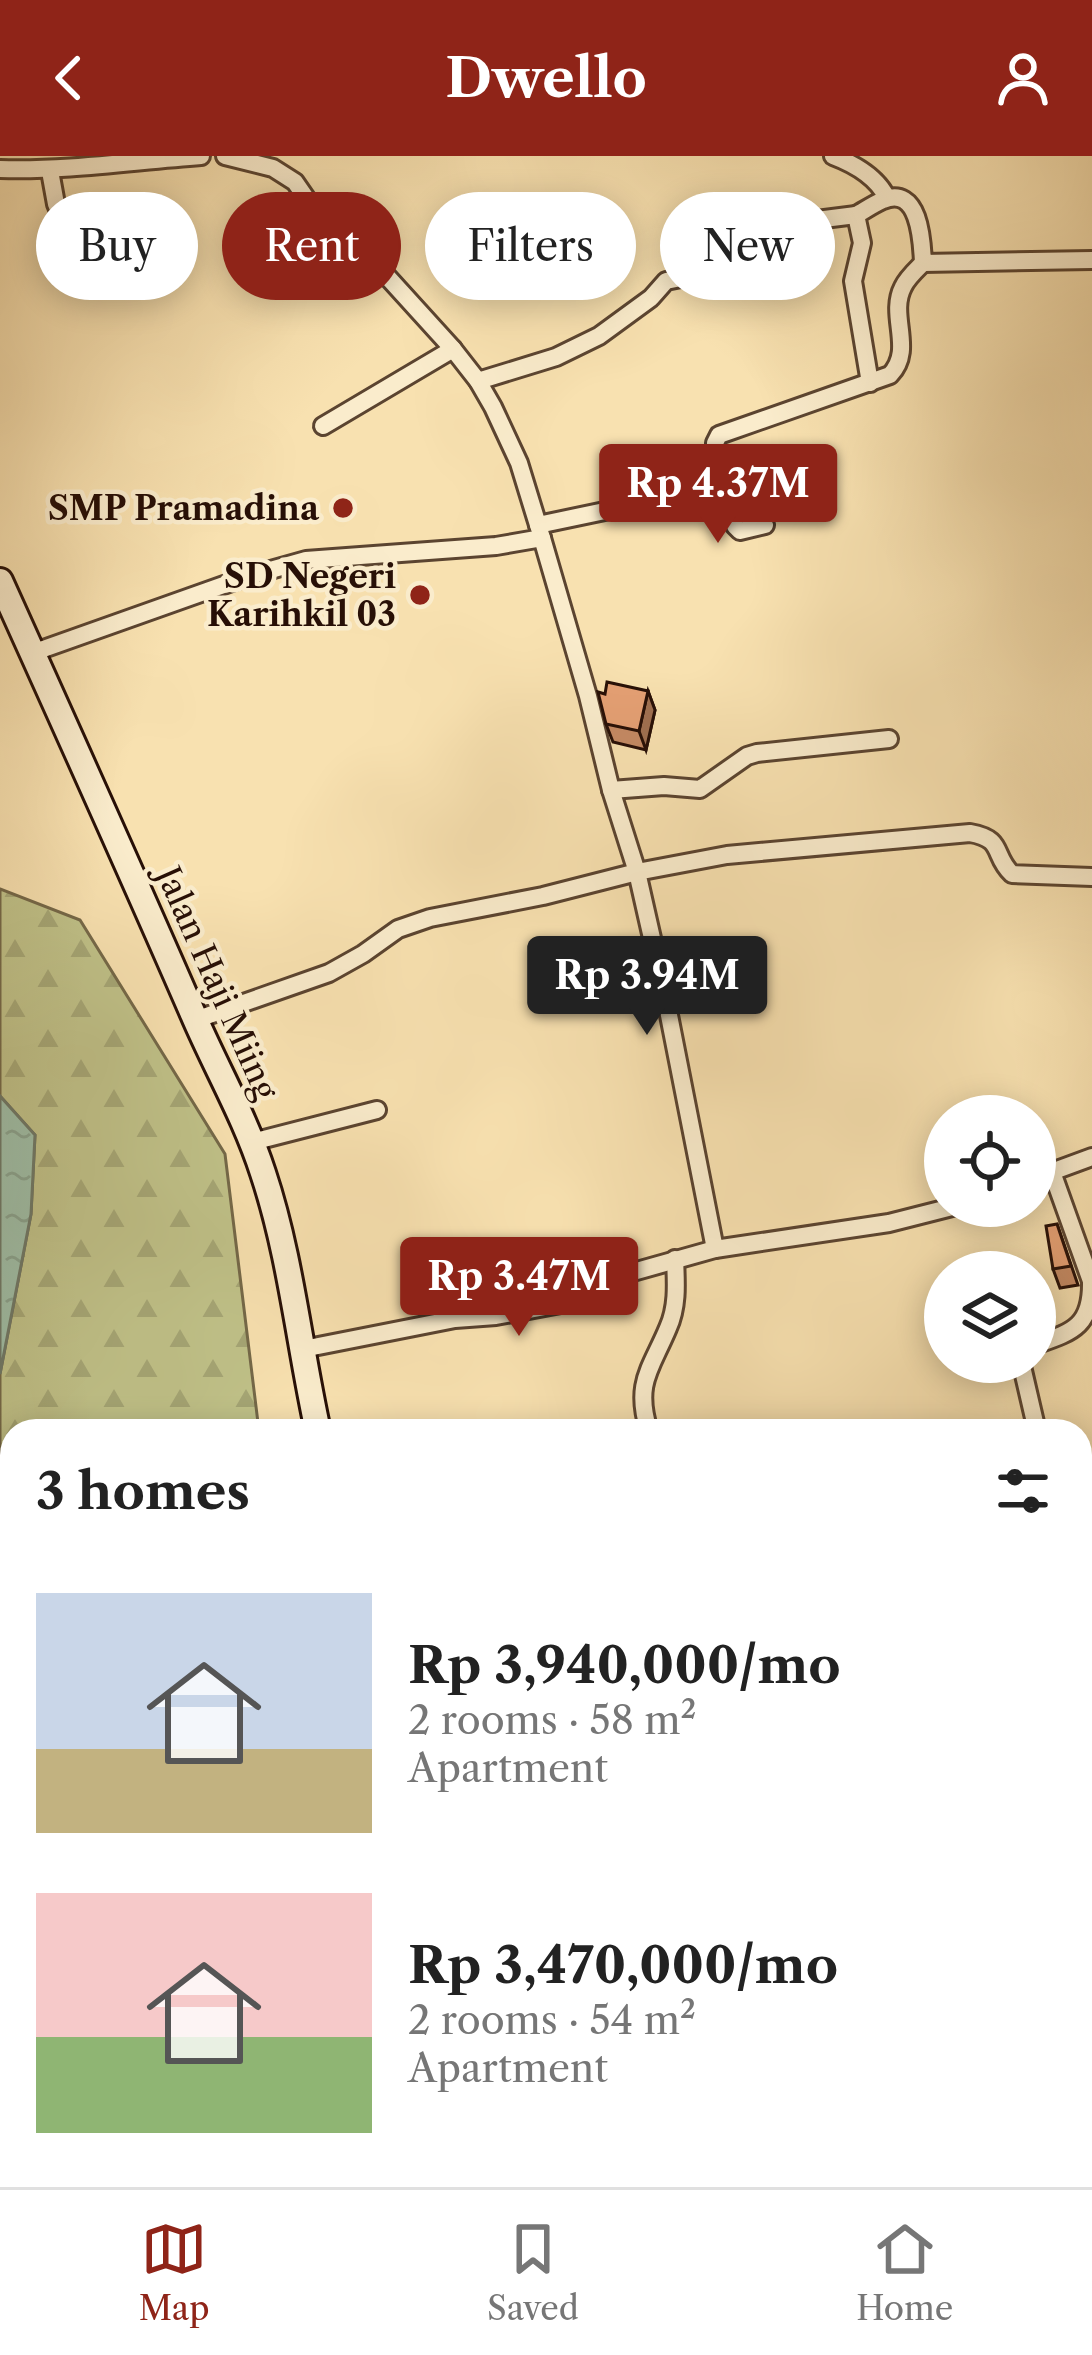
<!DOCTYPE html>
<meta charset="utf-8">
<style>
body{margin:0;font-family:"Libre Caslon Text",serif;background:#f6f6f6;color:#222;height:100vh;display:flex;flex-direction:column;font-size:45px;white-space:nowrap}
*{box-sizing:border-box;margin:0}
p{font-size:39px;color:#767676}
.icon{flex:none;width:66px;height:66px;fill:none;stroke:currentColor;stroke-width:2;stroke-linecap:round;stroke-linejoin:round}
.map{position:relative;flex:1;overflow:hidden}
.details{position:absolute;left:0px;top:1263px;width:1092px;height:768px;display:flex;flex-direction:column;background:#fff;border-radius:36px 36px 0 0;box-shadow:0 6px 30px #0003}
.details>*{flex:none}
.banner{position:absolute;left:36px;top:36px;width:1020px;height:108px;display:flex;gap:24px}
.tools{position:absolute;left:924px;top:939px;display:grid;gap:24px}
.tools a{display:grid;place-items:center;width:132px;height:132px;border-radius:50%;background:#fff;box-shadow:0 6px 30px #0003;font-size:60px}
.price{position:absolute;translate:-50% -102px;padding:0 27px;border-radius:12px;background:#8f2418;color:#fff;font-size:39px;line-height:78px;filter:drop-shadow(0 3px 6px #0008)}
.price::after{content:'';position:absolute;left:50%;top:72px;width:36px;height:27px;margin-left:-18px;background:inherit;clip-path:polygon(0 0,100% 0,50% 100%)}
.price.current{background:#222;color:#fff}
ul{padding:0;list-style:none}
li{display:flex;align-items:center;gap:36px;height:300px;padding:0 36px}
li span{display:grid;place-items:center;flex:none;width:336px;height:240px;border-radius:0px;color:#555}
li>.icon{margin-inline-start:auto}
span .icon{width:144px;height:144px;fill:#fffc;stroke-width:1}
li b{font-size:51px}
h2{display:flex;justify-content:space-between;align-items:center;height:144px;padding:0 36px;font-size:51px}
.pill{padding:0 42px;border-radius:54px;background:#fff;box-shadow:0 6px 30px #0003;font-size:42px;line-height:108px}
.pill.current{background:#8f2418;color:#fff}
header{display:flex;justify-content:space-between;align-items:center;height:156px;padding:0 36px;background:#8f2418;color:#fff;font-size:54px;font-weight:800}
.menu{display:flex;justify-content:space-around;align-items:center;height:168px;border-top:3px solid #e0e0e0;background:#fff;font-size:33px;color:#767676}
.menu a{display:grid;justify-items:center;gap:6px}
.menu .current{color:#8f2418}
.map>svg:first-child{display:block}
</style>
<header><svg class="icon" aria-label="back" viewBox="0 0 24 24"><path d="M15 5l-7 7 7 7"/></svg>Dwello<svg class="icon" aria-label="person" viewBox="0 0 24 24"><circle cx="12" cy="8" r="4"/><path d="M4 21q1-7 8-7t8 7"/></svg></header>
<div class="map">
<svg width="1092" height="2031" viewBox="0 0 1092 2031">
<defs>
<pattern id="forest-firs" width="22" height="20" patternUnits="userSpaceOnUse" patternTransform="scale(3)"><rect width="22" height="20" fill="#c0c289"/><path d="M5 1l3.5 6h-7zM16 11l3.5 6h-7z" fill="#a5a675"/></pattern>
<pattern id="wetland-marsh" width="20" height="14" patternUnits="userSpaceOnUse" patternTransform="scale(3)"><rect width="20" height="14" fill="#c0c289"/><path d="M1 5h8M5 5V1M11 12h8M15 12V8" fill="none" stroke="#a5a675"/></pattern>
<pattern id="water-ripples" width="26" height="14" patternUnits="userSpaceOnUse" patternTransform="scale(3)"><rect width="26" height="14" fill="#9ebea7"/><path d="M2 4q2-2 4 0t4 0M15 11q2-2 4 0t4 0" fill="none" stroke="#88a28e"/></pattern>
</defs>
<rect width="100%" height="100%" fill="#f8e1b0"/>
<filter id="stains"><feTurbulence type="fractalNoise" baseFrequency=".00167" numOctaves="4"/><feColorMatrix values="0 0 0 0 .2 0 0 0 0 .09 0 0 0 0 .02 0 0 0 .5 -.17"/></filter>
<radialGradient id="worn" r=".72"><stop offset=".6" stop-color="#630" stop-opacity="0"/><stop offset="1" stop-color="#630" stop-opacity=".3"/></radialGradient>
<g fill="url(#forest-firs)" stroke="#746848" stroke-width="3">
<polygon points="0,733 80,764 225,998 259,1275 12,1275 12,1459 0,1417 0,1218 31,1058 35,979 0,940"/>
<polygon points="1080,1716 1092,1720 1092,1918 1080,1921"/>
<polygon points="505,2019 894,2019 877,2031 537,2031 531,2026"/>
</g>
<polygon fill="url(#wetland-marsh)" stroke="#746848" stroke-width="3" points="0,1417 12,1459 12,1792 0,1794"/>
<g fill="url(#water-ripples)" stroke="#6e7867" stroke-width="3">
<polygon points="0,940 35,979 31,1058 0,1218"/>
<polygon points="1092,1953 1092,2031 998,2031 1004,2019 1080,2019 1080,1960"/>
</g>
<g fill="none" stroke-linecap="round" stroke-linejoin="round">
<g stroke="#5b4430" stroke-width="22">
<g id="minor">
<path d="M833,0c21,8 44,21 54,42"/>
<path d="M0,13c69,2 132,-8 201,-13"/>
<polyline points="50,15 56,48 63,65 61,90"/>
<polyline points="478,225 556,201 599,180 651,142 666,125 711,116 727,98 731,86 752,72 856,59"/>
<path d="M870,227l-17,-102 9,-38 -6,-28c9,-5 18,-11 27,-15 36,-15 39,39 40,63l169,-3"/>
<polyline points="323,270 453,193"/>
<polyline points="724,330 735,370 740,375 765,369"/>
<path d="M538,369l186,-39 -9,-43 4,-8 171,-60c25,-26 -2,-59 13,-88 4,-9 13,-17 20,-24"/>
<polyline points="542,382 588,540 611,634 637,716 666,844 715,1093 889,1067 956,1050"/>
<polyline points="32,497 249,420 306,404 496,390 542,382 519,307 493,251 478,225 453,193 384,117 355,98 326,71 295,26 273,12 225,0"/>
<polyline points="611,634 664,630 700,633 747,600 757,597 889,583"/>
<path d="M195,864l134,-47 34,-19 35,-25 32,-11 113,-22 94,-24 90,-17 243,-22c35,6 22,22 42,41l80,3"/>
<polyline points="252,986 377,954"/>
<polyline points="1035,1022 1092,1001"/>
<path d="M1035,1189c37,-13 57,-18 56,-64l-39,-109"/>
<polyline points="303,1193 455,1163 496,1160 577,1145 633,1116 715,1093"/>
<polyline points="1021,1206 1037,1275"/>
<path d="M649,1275c-15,-48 2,-62 19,-103 10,-22 8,-46 7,-69"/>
</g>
</g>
<g stroke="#270f06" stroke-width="30">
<g id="secondary">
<path d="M0,425c65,144 130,288 193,433 23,54 52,103 70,159 28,84 36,172 55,258"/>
<polyline points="1080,1718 1092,1721"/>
</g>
</g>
<g stroke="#270f06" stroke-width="3" stroke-dasharray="9 6" stroke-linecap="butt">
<polyline points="1080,1891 1092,1879"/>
<polyline points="906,2031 918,2019"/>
</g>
<use href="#minor" stroke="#faeccc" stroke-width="16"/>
<use href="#secondary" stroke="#faeccc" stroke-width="24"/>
</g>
<g fill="#c58a64" stroke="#270f06" stroke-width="3">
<polygon points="648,535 655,554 646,594 613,586 606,568 605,538"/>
<polygon points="1057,1068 1078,1129 1060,1132 1053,1113"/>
</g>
<polygon fill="#a07051" stroke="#270f06" stroke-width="3" points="648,535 655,554 646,594 639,575"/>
<g fill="#e5a074" stroke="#270f06" stroke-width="3">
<polygon points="607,526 648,535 639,575 606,568 598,536 605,538"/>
<polygon points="1057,1068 1071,1110 1053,1113 1046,1070"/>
</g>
<g fill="#8f2418" stroke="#faeccc" stroke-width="4.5">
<circle cx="343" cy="352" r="12"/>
<circle cx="420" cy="439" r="12"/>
</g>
<g text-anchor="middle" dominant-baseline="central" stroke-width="9" stroke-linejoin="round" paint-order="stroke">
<g font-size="33" font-weight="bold" fill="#270f06" stroke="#faeccc" text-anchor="end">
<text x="319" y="352">SMP Pramadina</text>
<text x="396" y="420">SD Negeri<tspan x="396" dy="38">Karihkil 03</tspan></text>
</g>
<g font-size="33" fill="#270f06" stroke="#faeccc">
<text transform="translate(217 827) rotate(66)">Jalan Haji Miing</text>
</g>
</g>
<rect width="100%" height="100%" filter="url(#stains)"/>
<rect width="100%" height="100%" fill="url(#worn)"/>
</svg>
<div class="tools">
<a><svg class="icon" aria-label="locate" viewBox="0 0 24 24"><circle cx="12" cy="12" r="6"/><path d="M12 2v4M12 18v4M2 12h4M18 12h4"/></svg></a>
<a><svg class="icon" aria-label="layers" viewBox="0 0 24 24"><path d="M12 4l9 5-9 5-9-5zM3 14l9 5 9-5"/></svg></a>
</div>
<b class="price" style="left:718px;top:390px">Rp 4.37M</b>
<b class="price current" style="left:647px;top:882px">Rp 3.94M</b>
<b class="price" style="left:519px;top:1183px">Rp 3.47M</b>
<div class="banner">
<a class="pill">Buy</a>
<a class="pill current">Rent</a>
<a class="pill">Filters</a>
<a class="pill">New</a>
</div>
<section class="details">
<h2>3 homes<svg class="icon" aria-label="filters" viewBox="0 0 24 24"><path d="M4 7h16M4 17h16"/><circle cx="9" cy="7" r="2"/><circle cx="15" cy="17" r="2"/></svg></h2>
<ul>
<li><span style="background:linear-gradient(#c9d6e8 65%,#c2b280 0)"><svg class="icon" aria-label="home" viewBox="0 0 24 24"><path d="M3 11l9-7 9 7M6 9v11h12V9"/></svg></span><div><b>Rp 3,940,000/mo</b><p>2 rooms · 58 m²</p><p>Apartment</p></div></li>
<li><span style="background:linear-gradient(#f6c9c9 60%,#8fb573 0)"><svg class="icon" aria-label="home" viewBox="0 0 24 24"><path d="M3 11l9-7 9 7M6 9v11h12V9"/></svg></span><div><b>Rp 3,470,000/mo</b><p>2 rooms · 54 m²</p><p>Apartment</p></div></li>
</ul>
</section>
</div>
<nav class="menu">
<a class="current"><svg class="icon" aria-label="map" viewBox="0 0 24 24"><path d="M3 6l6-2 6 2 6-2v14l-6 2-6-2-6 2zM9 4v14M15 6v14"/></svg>Map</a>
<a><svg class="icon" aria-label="saved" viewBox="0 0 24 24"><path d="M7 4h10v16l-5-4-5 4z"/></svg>Saved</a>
<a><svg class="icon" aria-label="home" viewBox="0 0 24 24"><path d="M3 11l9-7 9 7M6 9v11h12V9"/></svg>Home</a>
</nav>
